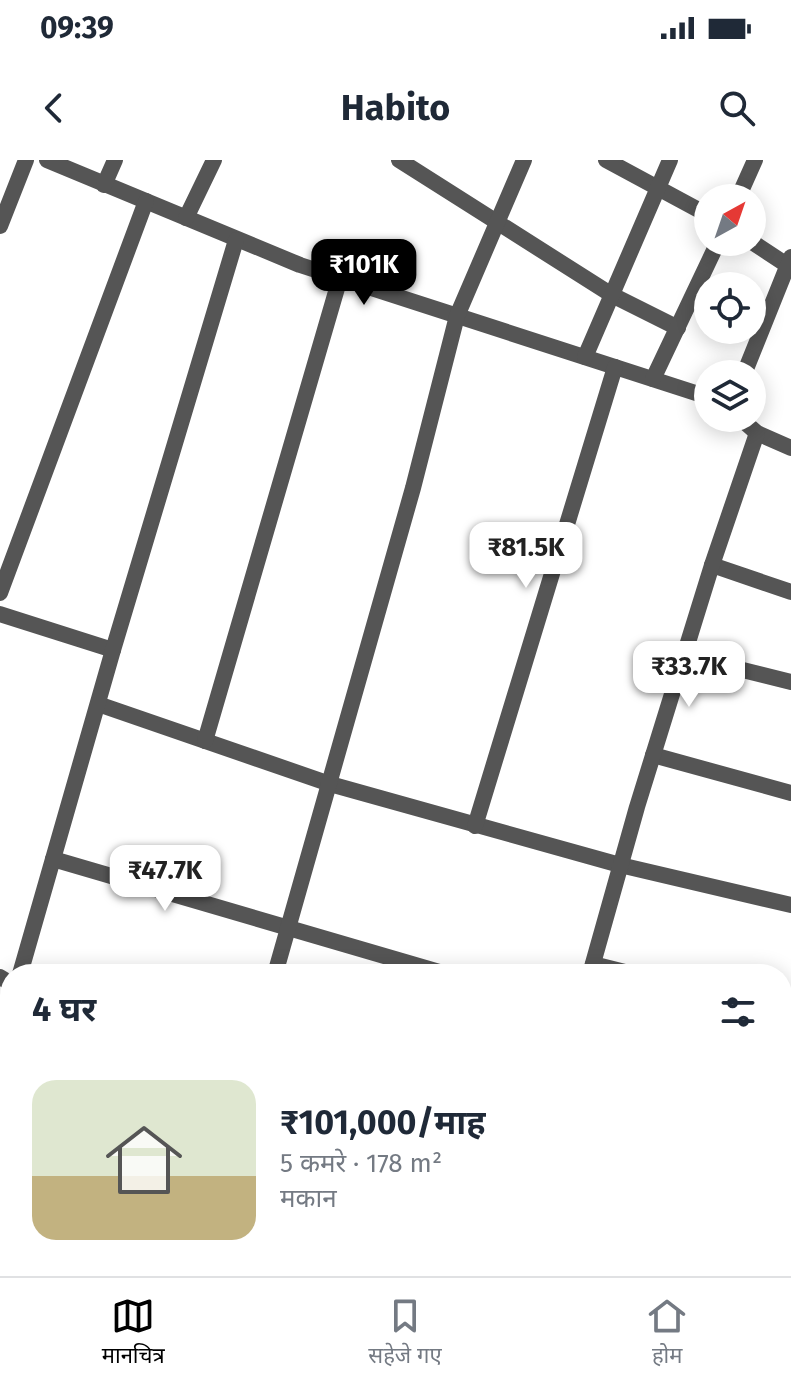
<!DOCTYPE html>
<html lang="hi">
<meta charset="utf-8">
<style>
body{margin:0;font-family:"Fira Sans","Noto Sans Devanagari",sans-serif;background:#f2f2f3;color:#1f2937;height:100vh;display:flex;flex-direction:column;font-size:30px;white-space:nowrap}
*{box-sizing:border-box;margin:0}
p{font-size:26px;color:#747a83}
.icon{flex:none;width:44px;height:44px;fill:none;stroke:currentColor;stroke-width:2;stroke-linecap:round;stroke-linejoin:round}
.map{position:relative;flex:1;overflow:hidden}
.details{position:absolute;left:0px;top:804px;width:792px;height:312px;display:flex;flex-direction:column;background:#fff;border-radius:32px 32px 0 0;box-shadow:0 4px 20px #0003}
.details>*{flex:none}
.needle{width:52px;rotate:40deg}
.controls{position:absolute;left:694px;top:24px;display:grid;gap:16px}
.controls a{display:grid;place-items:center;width:72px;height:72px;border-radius:50%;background:#fff;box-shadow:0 4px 20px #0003;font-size:40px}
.price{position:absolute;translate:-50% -68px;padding:0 18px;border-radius:16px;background:#fff;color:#222;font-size:26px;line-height:52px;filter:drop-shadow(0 2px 4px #0008)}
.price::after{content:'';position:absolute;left:50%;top:48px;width:24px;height:18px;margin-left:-12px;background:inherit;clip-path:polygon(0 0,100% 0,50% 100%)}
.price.selected{background:#000;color:#fff}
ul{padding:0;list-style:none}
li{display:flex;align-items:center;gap:24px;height:200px;padding:0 32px}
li+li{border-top:2px solid #e0e1e3}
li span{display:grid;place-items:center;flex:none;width:224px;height:160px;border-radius:24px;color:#555}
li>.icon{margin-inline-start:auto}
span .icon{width:96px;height:96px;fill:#fffc;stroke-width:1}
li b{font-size:34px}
h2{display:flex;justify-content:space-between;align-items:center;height:96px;padding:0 32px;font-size:34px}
.status{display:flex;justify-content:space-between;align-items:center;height:56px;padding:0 40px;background:#fff;direction:ltr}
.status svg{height:22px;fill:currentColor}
header{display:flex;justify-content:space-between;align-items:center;height:104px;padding:0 32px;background:#fff;font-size:36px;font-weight:700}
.dock{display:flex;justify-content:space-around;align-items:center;height:112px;border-top:2px solid #e0e1e3;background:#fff;font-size:22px;color:#747a83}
.dock a{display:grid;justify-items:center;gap:4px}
.dock .selected{color:#000}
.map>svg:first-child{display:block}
</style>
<div class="status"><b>09:39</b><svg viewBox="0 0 49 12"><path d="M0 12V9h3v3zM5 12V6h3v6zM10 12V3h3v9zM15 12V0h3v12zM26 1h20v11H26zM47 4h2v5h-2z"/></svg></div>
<header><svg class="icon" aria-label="back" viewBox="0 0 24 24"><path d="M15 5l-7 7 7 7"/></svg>Habito<svg class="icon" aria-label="search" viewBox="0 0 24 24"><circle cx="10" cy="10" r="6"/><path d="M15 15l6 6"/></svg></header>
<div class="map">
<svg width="791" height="1116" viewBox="0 0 791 1116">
<rect width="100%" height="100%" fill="#fff"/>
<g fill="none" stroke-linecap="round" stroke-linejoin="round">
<g stroke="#555" stroke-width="16">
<polyline points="47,0 300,105 708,237"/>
<polyline points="399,0 612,135 678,168"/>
<polyline points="606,0 708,55"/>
<polyline points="104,25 115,0"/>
<polyline points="738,38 755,0"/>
<polyline points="186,58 214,0"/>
<polyline points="0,66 26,0"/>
<polyline points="752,82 787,105"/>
<polyline points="585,197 670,0"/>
<polyline points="744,214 791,97"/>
<polyline points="653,219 718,82"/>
<polyline points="740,258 757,273 791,288"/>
<polyline points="712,405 791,432"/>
<polyline points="0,433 146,41"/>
<polyline points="0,454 113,490"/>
<polyline points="686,496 791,522"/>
<polyline points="98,544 330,624 620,705 791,745"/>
<polyline points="205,581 340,118"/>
<polyline points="653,595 791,633"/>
<polyline points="475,666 615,207"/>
<polyline points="53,699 446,814"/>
<polyline points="593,804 633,814"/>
<polyline points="20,814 113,490 236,80"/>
<polyline points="275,814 413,328 457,156 524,0"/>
<polyline points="590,814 637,647 712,405 757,273"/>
<polyline points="0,817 10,823"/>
<polyline points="782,852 791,854"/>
<polyline points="0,880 10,848"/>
<polyline points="782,959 791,961"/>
<polyline points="784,1064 791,1032"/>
<polyline points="329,1106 363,1116"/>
<polyline points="509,1109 546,1116"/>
<polyline points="192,1116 195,1106"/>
<polyline points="700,1116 700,1106"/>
</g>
</g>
</svg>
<div class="controls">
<a><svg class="needle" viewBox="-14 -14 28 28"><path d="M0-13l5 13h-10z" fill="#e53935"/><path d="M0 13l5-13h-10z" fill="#747a83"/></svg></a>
<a><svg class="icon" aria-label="locate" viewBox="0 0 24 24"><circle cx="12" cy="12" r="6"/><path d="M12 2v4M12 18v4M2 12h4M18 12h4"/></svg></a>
<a><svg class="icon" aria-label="layers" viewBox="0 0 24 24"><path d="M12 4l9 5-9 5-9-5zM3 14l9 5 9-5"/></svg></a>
</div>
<b class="price selected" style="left:364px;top:147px">₹101K</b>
<b class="price" style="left:526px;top:430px">₹81.5K</b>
<b class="price" style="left:689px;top:549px">₹33.7K</b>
<b class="price" style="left:165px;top:753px">₹47.7K</b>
<section class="details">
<h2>4 घर<svg class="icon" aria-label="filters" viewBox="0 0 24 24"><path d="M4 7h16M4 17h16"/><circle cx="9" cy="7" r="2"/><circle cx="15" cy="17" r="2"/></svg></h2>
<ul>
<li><span style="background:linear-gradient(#dfe7d0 60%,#c2b280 0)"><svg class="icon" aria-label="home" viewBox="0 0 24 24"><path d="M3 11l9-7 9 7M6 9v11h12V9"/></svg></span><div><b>₹101,000/माह</b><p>5 कमरे · 178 m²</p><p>मकान</p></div></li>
</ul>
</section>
</div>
<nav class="dock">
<a class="selected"><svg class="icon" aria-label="map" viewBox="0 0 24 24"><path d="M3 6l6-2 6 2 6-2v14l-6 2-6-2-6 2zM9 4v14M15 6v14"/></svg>मानचित्र</a>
<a><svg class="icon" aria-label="saved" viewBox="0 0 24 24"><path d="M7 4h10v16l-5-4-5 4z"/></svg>सहेजे गए</a>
<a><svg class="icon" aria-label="home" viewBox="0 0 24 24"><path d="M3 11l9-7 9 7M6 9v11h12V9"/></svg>होम</a>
</nav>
